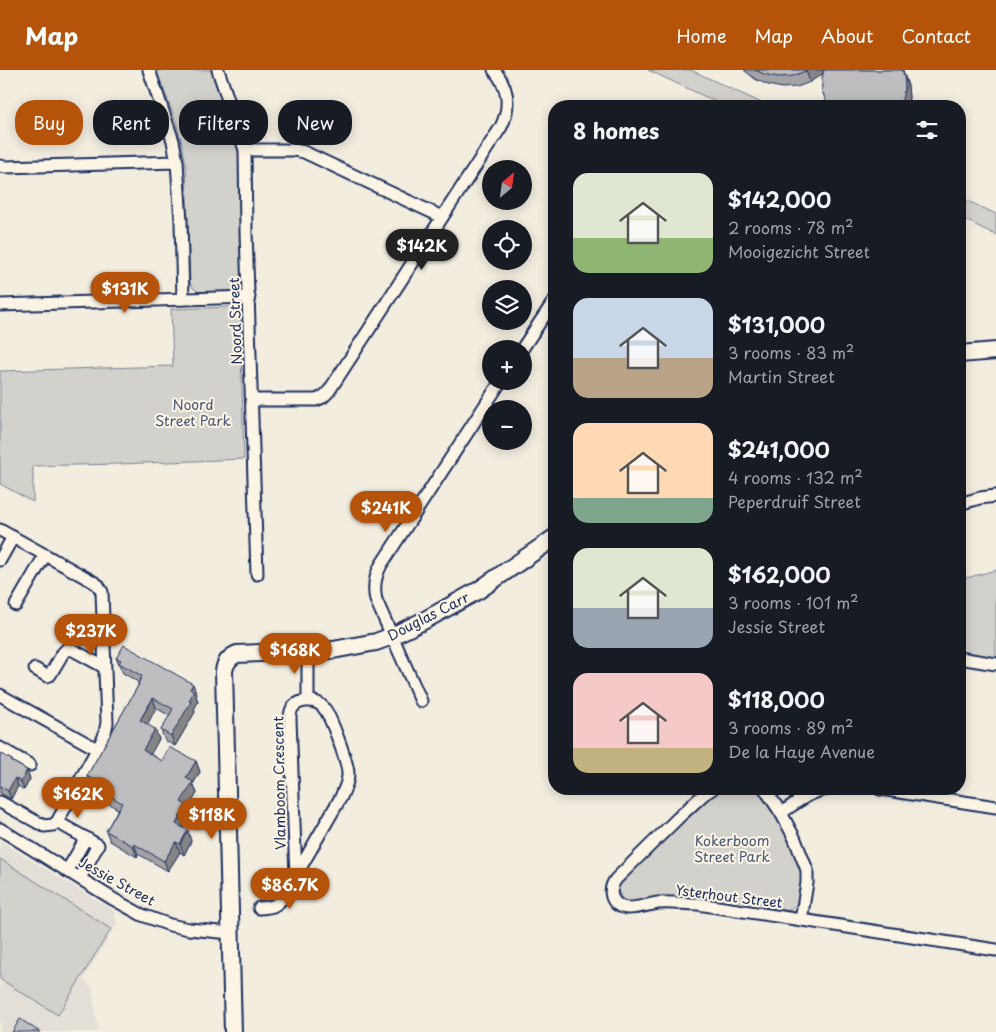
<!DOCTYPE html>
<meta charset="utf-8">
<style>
body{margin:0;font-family:"Playpen Sans",sans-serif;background:#242831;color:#f1f3f6;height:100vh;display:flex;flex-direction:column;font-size:19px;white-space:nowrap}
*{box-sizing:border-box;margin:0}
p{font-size:16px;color:#9ea1a6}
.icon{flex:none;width:28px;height:28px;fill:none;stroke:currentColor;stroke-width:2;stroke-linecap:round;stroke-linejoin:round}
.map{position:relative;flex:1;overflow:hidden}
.drawer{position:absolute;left:548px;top:30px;width:418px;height:695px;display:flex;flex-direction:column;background:#171b24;border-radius:20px;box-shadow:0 2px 12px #0003}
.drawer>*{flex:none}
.guide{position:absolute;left:15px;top:30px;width:458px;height:45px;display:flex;gap:10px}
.needle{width:32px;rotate:29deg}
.fabs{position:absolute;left:482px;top:90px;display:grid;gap:10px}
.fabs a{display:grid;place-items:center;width:50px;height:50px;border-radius:50%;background:#171b24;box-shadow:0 2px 12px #0003;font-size:25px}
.price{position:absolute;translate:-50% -42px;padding:0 11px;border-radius:18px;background:#b45309;color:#fff;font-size:16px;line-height:32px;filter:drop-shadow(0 1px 2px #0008)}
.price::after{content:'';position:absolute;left:50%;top:30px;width:15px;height:11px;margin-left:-8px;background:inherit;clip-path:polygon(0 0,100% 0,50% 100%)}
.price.selected{background:#222;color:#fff}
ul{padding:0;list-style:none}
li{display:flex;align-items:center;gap:15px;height:125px;padding:0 25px}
li span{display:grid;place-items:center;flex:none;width:140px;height:100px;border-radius:15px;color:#555}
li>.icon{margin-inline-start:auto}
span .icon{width:60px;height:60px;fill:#fffc;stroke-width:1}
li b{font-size:21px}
h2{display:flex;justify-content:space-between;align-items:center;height:60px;padding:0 25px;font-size:21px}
.tag{padding:0 18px;border-radius:20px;background:#171b24;box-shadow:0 2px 12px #0003;font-size:18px;line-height:45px}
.tag.selected{background:#b45309;color:#fff}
header{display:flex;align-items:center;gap:30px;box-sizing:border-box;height:70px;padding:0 25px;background:#b45309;color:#fff}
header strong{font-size:24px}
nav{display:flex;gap:28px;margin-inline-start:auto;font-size:18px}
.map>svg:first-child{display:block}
</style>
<header>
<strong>Map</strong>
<nav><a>Home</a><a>Map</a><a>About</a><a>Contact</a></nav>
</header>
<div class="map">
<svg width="996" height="962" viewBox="0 0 996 962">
<rect width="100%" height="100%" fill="#f3ede0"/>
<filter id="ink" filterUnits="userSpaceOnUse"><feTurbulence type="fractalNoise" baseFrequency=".02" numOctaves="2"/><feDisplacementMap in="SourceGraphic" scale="10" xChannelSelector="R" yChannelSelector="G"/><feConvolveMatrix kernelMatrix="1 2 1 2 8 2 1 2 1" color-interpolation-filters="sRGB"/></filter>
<g filter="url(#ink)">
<polygon fill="#e3dfd6" points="0,771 113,840 117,854 83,910 92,917 98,962 0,962"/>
<g fill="#d3d1cc" stroke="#778095">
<path d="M156,0h57l24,67 2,20 4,124 -2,6 -6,4 -36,1 -6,-4 -3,-5 -4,-117c-4,-34 -18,-65 -30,-96z"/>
<polygon points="648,0 691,0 768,36 725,36"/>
<polygon points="959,127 996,144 996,165 959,147"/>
<polygon points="232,237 237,240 240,245 244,389 118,394 33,396 33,432 0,414 0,301 173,296 171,239"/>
<polygon points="996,500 996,589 959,583 959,510"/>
<path d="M721,719h38l24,36 17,42c4,15 3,42 -17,45l-99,-15c-12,0 -24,2 -36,3 -6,1 -14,3 -20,2 -9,-3 -11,-12 -8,-20l79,-77z"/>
<polygon points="0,789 111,859 58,945 0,909"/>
</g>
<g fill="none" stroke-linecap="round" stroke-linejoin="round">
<g stroke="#1b2f5e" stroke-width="15">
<g id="street">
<polyline points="149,0 173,71 177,92 181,152 183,229"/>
<polyline points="218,0 245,80 246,161 257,504"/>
<polyline points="245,80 294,80 304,82 442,147"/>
<polyline points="0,96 5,97 177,92"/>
<polyline points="0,235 249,227"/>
<polyline points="522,279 554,231"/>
<path d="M252,330h64l7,-3 6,-6 172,-264c10,-21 8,-39 -7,-57"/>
<polyline points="959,434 980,428 996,426"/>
<polyline points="0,460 92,511 98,515 102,522 107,653 104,667 57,752 53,755 44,756 0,732"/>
<polyline points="0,490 13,467"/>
<polyline points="16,535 45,485"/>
<polyline points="308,581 308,629"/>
<polyline points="959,588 996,594"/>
<polyline points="35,599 47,606 50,605 63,583 67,579 73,580 104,597"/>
<polyline points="0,625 97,679"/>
<path d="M421,631l-45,-101c-3,-13 -1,-24 5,-35l120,-184"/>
<polyline points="0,678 30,695"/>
<path d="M712,719l-8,5 -26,24 -62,61c-4,5 -6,11 -4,18 7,19 32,8 46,6 13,-1 27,1 40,1l298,46"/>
<polyline points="765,719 781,743 794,767 807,800 807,813 801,850"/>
<polyline points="880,719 996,737"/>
<path d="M781,743c15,-10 29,-22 47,-24"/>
<polyline points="57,752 98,775 80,808"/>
<polyline points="0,759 113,829 142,845 170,855 189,859 230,863"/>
<polyline points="67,801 86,768"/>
<path d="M259,838c13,-1 17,-1 25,-12l57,-99c3,-7 7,-14 7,-22 1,-10 -18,-61 -25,-68 -8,-9 -28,-8 -32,4 -1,3 -1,5 -1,8l6,157"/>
</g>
</g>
<g stroke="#1b2f5e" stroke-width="20">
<g id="secondary">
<polyline points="959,284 996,281"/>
<path d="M233,962l-9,-361c1,-8 6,-14 13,-17l96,-4 43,-8 16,-6 33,-16 54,-30 75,-52"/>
</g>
</g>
<use href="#street" stroke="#fcf5e5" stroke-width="11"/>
<use href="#secondary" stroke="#fcf5e5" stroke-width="16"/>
</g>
<g fill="#a3a3a5" stroke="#1b2f5e">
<polygon points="744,0 903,0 908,16 909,28 907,36 828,36 822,20 823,3 810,12 797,17 782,18 768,15 755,9"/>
<polygon points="116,588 197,624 196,626 198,632 194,639 195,642 175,676 165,671 161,660 170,646 156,638 147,654 159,669 150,684 162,691 196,691 200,702 193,714 197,723 188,739 190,745 183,758 191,771 184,785 180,782 168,801 138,784 137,787 110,771 106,761 118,739 95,726 87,706 138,616 138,612 123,603"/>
<polygon points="0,683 12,690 13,692 27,700 30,709 24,720 18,716 11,729 0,723"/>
</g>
<g fill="#858586" stroke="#1b2f5e">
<polygon points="808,0 828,0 810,12 806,1"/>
<polygon points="902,0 908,16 909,28 907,36 897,36"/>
<polygon points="193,614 197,624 196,626 198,632 194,639 195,642 175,676 171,666 189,631 190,619"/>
<polygon points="153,628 156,638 144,661 140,650"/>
<polygon points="155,659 159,669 147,691 143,680"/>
<polygon points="196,691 200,702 193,714 197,723 188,739 190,745 180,764 176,754 186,708"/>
<polygon points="27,700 30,709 24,720 21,712"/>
<polygon points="15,708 18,716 11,729 8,721"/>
<polygon points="188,760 191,771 184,785 180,774"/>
<polygon points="176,772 180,782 168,801 164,791"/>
<polygon points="134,774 138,784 137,787 133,776"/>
</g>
<g fill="#bebec0" stroke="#1b2f5e">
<polygon points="755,0 808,0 793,6 778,7 764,4"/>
<polygon points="824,0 902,0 904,5 905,17 902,29 897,36 829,36 826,32 822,20 822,8"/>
<polygon points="124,575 193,614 190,619 194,621 189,631 191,632 171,666 161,660 173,639 153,628 140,650 155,659 143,680 162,691 169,677 196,691 186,708 193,712 181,732 186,735 176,754 188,760 180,774 176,772 164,791 134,774 133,776 106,761 122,733 91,715 94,710 87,706 139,614 138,614 142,606 119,593 121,590 116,588"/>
<polygon points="0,683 12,690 11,691 27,700 21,712 15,708 8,721 0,716"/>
<polygon points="20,949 40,962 12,962"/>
</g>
</g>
<g text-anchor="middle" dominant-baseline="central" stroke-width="4" stroke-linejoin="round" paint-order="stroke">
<g font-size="14" fill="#1b2f5e" stroke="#fcf5e5">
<text transform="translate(235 251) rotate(-92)">Noord Street</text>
<text transform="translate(428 546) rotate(-27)">Douglas Carr</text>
<text transform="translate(279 713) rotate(-91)">Vlamboom Crescent</text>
<text transform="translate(117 811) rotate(29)">Jessie Street</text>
<text transform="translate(729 826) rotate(7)">Ysterhout Street</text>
</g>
<g font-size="14" fill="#49587a" stroke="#fcf5e5">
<text x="193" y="334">Noord<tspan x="193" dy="16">Street Park</tspan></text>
<text x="732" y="770">Kokerboom<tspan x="732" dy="16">Street Park</tspan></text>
</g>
</g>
</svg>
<div class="fabs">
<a><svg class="needle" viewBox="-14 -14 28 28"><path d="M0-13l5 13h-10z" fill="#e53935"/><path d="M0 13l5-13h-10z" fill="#9ea1a6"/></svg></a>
<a><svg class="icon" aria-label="locate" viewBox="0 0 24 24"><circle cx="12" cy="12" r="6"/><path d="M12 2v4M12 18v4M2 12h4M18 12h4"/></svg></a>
<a><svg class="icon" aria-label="layers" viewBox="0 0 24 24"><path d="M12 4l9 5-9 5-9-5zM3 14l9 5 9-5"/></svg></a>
<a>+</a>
<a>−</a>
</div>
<b class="price selected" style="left:422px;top:201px">$142K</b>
<b class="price" style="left:125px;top:244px">$131K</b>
<b class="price" style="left:386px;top:463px">$241K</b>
<b class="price" style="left:91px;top:586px">$237K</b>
<b class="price" style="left:295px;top:605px">$168K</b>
<b class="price" style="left:78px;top:749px">$162K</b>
<b class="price" style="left:212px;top:770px">$118K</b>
<b class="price" style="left:290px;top:840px">$86.7K</b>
<div class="guide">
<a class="tag selected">Buy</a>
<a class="tag">Rent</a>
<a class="tag">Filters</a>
<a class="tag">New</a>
</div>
<section class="drawer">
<h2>8 homes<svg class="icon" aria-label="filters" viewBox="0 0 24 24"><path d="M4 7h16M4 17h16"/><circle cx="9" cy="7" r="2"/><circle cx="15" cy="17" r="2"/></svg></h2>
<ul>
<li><span style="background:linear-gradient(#dfe7d0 65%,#8fb573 0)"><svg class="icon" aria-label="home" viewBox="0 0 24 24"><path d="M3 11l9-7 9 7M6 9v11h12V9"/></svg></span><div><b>$142,000</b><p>2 rooms · 78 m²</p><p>Mooigezicht Street</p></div></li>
<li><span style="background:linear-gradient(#c9d6e8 60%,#b9a48a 0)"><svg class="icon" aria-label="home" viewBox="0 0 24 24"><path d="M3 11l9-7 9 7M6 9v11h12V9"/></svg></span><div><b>$131,000</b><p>3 rooms · 83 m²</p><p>Martin Street</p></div></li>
<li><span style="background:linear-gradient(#ffd9b3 75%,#7fa58c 0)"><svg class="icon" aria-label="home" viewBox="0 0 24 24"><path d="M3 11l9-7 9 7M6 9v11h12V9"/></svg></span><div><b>$241,000</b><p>4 rooms · 132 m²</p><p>Peperdruif Street</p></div></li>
<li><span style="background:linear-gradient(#dfe7d0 60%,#9aa5b1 0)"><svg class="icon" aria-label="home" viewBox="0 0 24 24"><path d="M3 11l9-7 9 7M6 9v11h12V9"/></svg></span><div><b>$162,000</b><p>3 rooms · 101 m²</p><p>Jessie Street</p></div></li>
<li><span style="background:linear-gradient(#f6c9c9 75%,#c2b280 0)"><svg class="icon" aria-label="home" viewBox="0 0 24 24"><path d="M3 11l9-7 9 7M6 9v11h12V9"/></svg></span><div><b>$118,000</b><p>3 rooms · 89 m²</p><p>De la Haye Avenue</p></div></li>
</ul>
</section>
</div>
